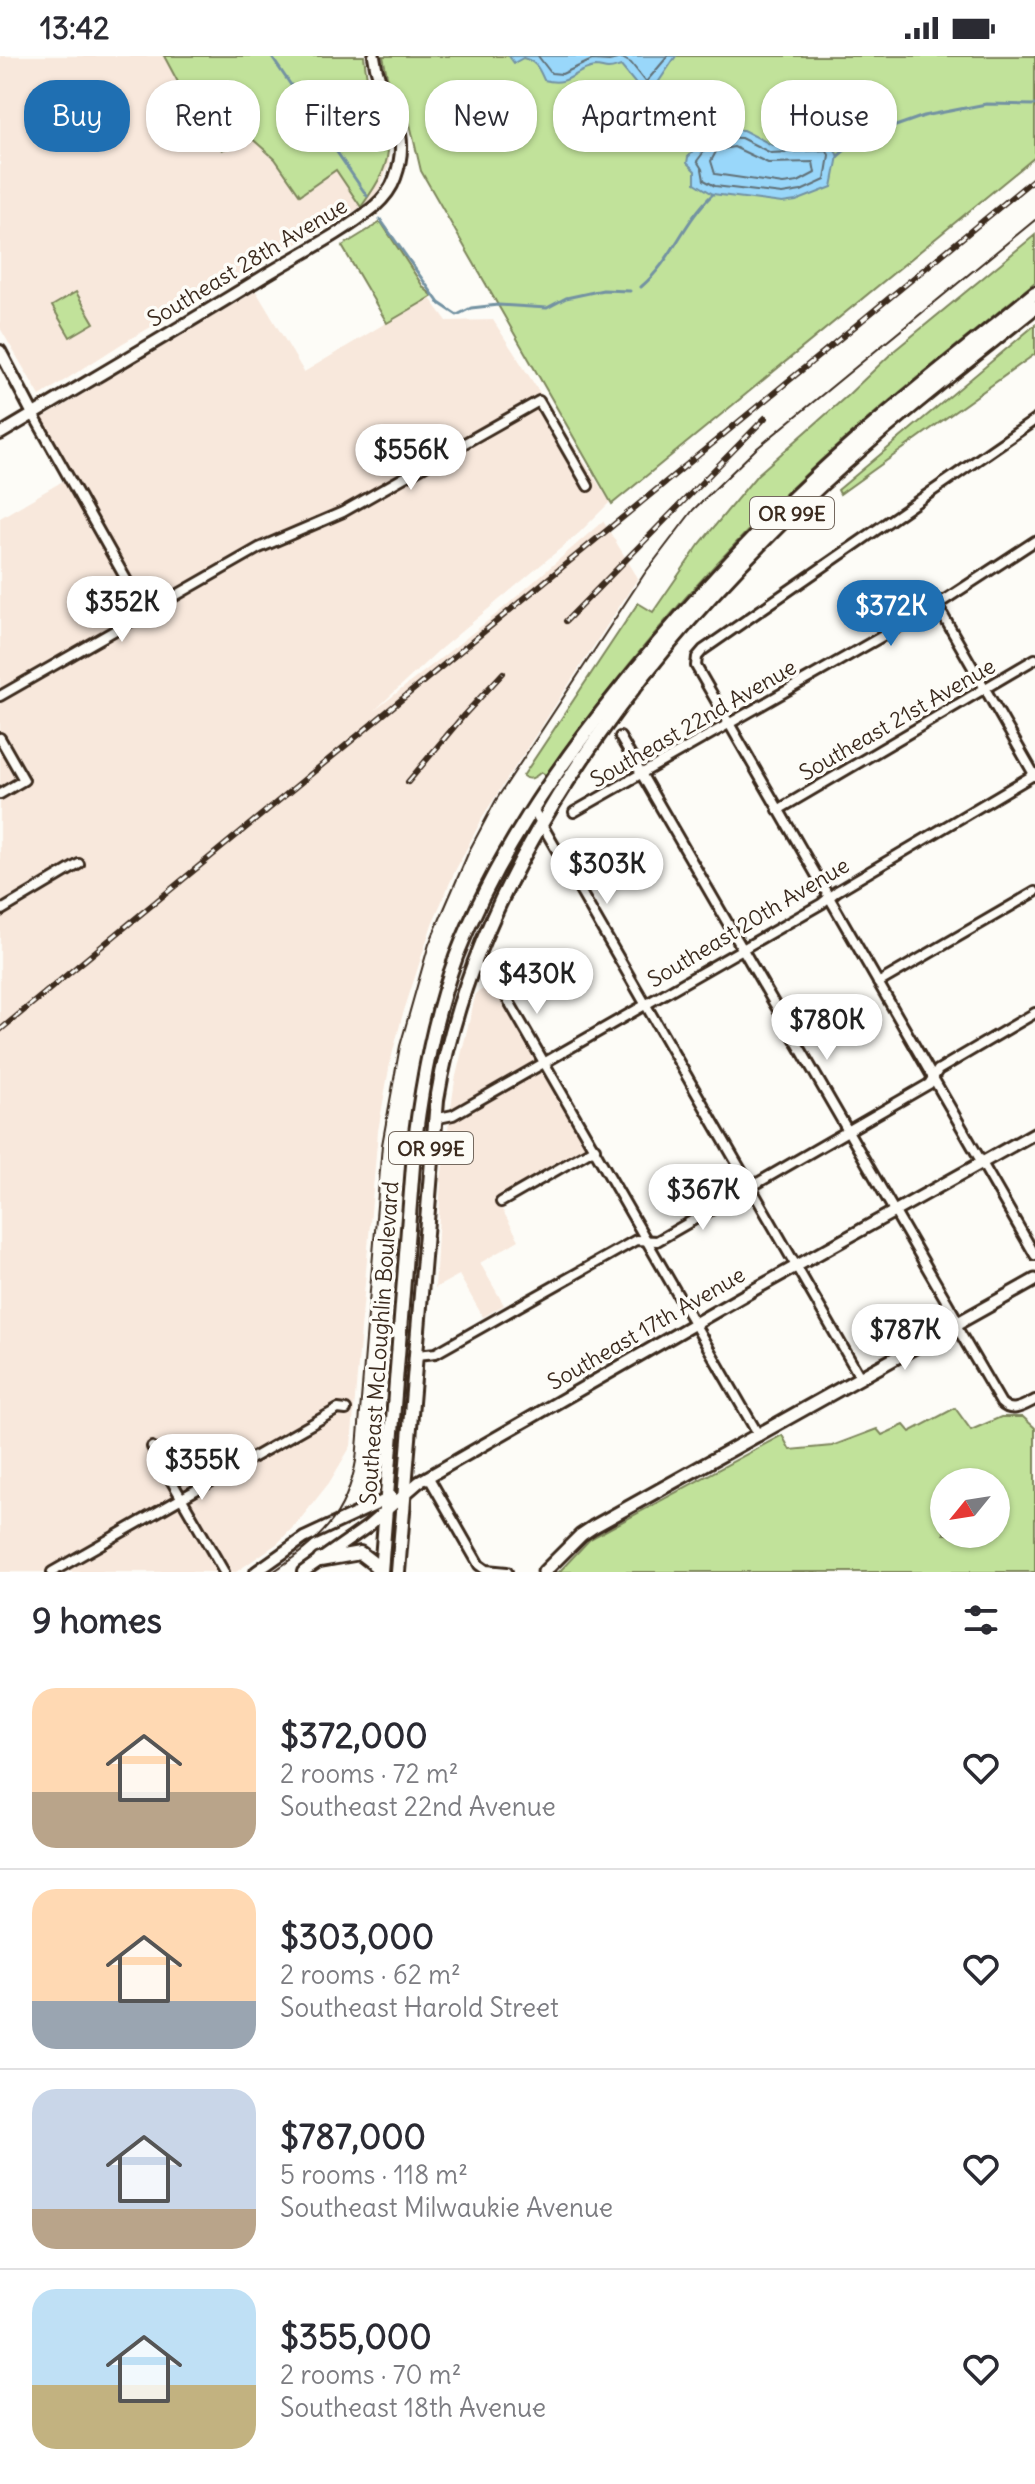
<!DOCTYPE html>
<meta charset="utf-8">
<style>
body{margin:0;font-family:Delius,sans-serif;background:#f2f2f3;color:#2b2b33;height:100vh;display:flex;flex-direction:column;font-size:30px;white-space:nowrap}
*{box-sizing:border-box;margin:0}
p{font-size:26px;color:#7c7c81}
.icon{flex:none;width:44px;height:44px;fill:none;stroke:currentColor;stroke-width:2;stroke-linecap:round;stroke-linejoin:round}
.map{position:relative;height:1516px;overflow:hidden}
.sheet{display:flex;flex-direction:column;background:#fff;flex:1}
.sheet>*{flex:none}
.guide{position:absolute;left:24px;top:24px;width:988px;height:72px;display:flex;gap:16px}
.needle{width:52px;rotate:240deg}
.controls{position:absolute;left:930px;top:1412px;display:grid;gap:16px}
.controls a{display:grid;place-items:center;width:80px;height:80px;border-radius:50%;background:#fff;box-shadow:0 2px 6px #0004;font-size:40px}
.price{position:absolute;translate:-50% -68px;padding:0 18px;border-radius:28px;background:#fff;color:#222;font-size:26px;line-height:52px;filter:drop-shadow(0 2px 4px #0008)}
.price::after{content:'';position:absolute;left:50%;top:48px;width:24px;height:18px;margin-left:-12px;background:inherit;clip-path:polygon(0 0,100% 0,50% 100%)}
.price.selected{background:#1f6fb2;color:#fff}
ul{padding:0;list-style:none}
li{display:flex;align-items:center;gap:24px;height:200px;padding:0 32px}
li+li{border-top:2px solid #e1e1e2}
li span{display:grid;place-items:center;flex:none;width:224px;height:160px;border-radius:24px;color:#555}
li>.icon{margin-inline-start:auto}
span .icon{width:96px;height:96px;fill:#fffc;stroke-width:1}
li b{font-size:34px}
h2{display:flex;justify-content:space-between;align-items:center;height:96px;padding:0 32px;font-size:34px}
.chip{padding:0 28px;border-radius:32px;background:#fff;box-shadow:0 2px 6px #0004;font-size:28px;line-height:72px}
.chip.selected{background:#1f6fb2;color:#fff}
.status{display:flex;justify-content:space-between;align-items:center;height:56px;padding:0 40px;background:#fff;direction:ltr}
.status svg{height:22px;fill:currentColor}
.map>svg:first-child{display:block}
</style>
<div class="status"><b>13:42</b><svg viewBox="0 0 49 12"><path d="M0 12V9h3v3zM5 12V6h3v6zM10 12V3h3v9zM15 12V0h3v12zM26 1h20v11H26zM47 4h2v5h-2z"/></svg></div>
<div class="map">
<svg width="1035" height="1516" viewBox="0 0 1035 1516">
<rect width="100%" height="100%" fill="#fdfcf7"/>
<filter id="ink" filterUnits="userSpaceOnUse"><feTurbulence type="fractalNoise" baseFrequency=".0125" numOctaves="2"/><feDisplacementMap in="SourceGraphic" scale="16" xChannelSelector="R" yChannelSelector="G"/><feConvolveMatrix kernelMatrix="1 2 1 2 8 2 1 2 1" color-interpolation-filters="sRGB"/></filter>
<g filter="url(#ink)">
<g fill="#f8e8dc">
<polygon points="0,0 364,0 370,30 389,74 389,109 380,132 373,142 361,151 123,287 40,340 0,272"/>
<polygon points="256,235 304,316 429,241 447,265 493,264 610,446 579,477 438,595 374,655 499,556 603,465 638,522 485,757 455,815 432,868 402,961 390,1007 378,1075 351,1390 329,1427 298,1466 278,1487 236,1516 0,1516 0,462 68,422 36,366"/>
<polygon points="493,928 589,1096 499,1148 519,1184 480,1207 504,1249 483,1261 459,1219 435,1232 441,1123 455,1024 476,937"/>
</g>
<g fill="#c1e29a" stroke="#7e865c" stroke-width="2" fill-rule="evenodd">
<path d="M164,0h200c2,14 3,30 8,43 4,11 12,22 15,34 6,29 -10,52 -26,74l-25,-37 -36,25 -25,-36 -26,-23 -27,14 -35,-51z"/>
<polygon points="383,0 1035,0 1035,101 612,448 421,115 410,68 387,20"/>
<polygon points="381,166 424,232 433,240 387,267 342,190"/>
<path d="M1035,179v47c-78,64 -159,126 -232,195 -96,89 -182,191 -257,298l-5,-3c-4,4 -12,10 -18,4l115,-173 15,9 46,-67 58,-70 91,-80 47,-45z"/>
<polygon points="76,236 94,267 70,281 52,250"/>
<polygon points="1035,269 1035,298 840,438 838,434"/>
<path d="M955,1352l16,22 30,-13h22l12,11v144h-476l31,-33 192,-104 8,15 42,-4 45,-17 5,6 22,-10 6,7zM944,1426h52v52h-52z"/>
</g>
<g fill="#99d7fa" stroke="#7392a2" stroke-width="2">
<path d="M509,0h167l-25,37 -12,-5 -18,-22c-4,1 -8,3 -13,3 -4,0 -8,-2 -13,-2 -22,3 -24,20 -51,13 -5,-11 -8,-19 -21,-22l-9,5z"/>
<polygon points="709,73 743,74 772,89 831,87 838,100 832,131 796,145 782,147 713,138 695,127 695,115 687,107 688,101 699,89 699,79"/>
</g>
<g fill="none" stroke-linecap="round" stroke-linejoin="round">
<g stroke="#616f76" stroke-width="2">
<polyline points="538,0 551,17 562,18 592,4 609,5 622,2 631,7 646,26 668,0"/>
<polygon points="711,81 741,82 771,97 827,94 829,99 825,124 801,135 782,138 715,130 704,124 702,113 697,105 706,93 708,83"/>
<polygon points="734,91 768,107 813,106 815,117 798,126 783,128 715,118 711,105 717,94"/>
</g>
<g stroke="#7392a2" stroke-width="3">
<polyline points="271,0 367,140"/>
<polyline points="651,37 662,61 703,75"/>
<polyline points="838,100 852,88 877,81 890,72 924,60 986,48 1035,49"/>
<polyline points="380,163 439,247 457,259 471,252 498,249 547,252 566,242 603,234 630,235"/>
<path d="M641,231c31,-26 42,-65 72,-93"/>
</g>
<g stroke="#3b2a1e" stroke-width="14">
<g id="minor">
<polyline points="33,358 145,557"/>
<polyline points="1035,364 703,594 697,601 696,610 1035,1199"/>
<polyline points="937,549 1035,720"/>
<polyline points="0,640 259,492 343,456 539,345 588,430"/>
<path d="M620,681l335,579 4,15 42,72c11,11 22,3 34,-3"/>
<polyline points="0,682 24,724 0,738"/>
<polyline points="533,753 860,1321"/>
<polyline points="778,754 1035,603"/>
<polyline points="574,756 937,549 1035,485"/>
<polyline points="0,855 79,808"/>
<polyline points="473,907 496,923 759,1380"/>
<polyline points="878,927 1035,836"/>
<polyline points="434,1063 453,1059 821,848 837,835 1035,718"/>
<polyline points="501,1146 595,1092"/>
<polyline points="417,1299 436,1297 636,1184 657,1185 929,1028 938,1014 1035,957"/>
<polyline points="152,1391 224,1516"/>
<polyline points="428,1420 479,1509 486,1514 507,1516"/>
<polyline points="52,1516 338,1353 346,1354"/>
</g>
</g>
<g stroke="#3b2a1e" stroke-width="16">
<g id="tertiary">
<polyline points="0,295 33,358"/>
<path d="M0,378c87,-52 175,-103 261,-156 37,-23 79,-43 113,-71 9,-8 17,-17 21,-29 20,-54 -15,-74 -21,-122"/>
<polyline points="256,1516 304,1482 392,1441"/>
<polyline points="303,1516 367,1471 419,1426 741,1241 1035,1077"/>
</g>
</g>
<g stroke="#3b2a1e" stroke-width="17">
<polyline id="secondary" points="544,1516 581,1479 593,1471 1035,1224"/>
</g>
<g stroke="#3b2a1e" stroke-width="18">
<g id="trunk">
<polyline points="320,1504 360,1497 373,1507 379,1516"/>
<path d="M381,1516l34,-432c8,-62 19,-123 41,-183 38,-98 98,-186 164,-268 59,-73 123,-144 192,-209 71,-66 148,-126 223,-187"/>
<path d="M398,1516l39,-472c39,-237 212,-455 384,-615 68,-63 142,-120 214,-178"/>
</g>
</g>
<use href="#minor" stroke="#fdfcf7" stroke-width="8"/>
<use href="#tertiary" stroke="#fdfcf7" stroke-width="10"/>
<use href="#secondary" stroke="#fdfcf7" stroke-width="11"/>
<use href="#trunk" stroke="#fdfcf7" stroke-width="12"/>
<path stroke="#3b2a1e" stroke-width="2" d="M273,1516c46,-32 73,-54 83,-111l26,-316 18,-99 29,-102 41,-95 26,-49 149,-227 48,-63 63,-61 279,-229"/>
<g stroke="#3b2a1e" stroke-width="6">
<g id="rail">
<polyline points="566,565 765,362"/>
<polyline points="408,726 464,659 503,617"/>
<polyline points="0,974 1035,122"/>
</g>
</g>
<use href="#rail" stroke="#fdfcf7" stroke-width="3" stroke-dasharray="9" stroke-linecap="butt"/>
</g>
</g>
<g text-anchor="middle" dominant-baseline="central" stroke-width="7" stroke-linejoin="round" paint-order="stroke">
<g fill="#fdfcf7" stroke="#75695f" stroke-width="2">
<rect x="750" y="441" width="84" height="32" rx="6"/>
<rect x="389" y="1076" width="84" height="32" rx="6"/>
</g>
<g font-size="20" font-weight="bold" fill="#3b2a1e">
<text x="792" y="457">OR 99E</text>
<text x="431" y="1092">OR 99E</text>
</g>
<g font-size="22" fill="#3b2a1e" stroke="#fdfcf7">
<text transform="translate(247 206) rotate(-31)">Southeast 28th Avenue</text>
<text transform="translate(897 663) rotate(-30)">Southeast 21st Avenue</text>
<text transform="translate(693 667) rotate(-30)">Southeast 22nd Avenue</text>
<text transform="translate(748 866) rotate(-31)">Southeast 20th Avenue</text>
<text transform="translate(646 1272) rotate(-30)">Southeast 17th Avenue</text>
<text transform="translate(379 1287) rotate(-86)">Southeast McLoughlin Boulevard</text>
</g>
</g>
</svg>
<div class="controls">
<a><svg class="needle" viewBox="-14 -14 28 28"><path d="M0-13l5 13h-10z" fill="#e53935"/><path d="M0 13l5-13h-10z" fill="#7c7c81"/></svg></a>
</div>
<b class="price" style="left:411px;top:436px">$556K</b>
<b class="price" style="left:122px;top:588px">$352K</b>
<b class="price selected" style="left:891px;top:592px">$372K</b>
<b class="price" style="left:607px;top:850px">$303K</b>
<b class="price" style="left:537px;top:960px">$430K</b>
<b class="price" style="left:827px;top:1006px">$780K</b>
<b class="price" style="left:703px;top:1176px">$367K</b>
<b class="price" style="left:905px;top:1316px">$787K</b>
<b class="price" style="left:202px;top:1446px">$355K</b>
<div class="guide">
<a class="chip selected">Buy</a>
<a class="chip">Rent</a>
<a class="chip">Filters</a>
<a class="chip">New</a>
<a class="chip">Apartment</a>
<a class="chip">House</a>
</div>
</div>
<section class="sheet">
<h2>9 homes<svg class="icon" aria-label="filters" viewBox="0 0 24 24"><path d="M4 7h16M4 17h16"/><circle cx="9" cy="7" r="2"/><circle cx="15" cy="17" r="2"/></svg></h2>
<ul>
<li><span style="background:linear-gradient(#ffd9b3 65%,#b9a48a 0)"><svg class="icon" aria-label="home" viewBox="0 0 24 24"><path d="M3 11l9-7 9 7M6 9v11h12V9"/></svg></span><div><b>$372,000</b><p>2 rooms · 72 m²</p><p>Southeast 22nd Avenue</p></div><svg class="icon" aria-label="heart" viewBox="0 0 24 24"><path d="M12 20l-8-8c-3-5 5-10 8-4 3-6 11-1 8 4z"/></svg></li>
<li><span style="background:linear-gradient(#ffd9b3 70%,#9aa5b1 0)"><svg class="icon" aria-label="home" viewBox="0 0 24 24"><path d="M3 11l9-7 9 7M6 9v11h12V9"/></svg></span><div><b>$303,000</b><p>2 rooms · 62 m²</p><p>Southeast Harold Street</p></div><svg class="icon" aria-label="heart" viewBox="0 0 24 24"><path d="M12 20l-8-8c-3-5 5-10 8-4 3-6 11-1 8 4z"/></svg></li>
<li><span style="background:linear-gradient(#c9d6e8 75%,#b9a48a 0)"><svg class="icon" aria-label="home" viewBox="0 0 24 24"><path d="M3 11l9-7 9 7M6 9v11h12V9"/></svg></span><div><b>$787,000</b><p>5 rooms · 118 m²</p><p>Southeast Milwaukie Avenue</p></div><svg class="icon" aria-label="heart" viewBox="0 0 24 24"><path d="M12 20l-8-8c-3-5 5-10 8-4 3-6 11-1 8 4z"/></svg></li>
<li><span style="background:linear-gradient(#bfe0f5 60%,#c2b280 0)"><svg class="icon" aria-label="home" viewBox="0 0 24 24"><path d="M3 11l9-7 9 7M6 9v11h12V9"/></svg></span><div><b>$355,000</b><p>2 rooms · 70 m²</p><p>Southeast 18th Avenue</p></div><svg class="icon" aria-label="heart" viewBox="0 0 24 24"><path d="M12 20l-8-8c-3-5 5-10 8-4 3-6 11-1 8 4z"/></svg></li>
</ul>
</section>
